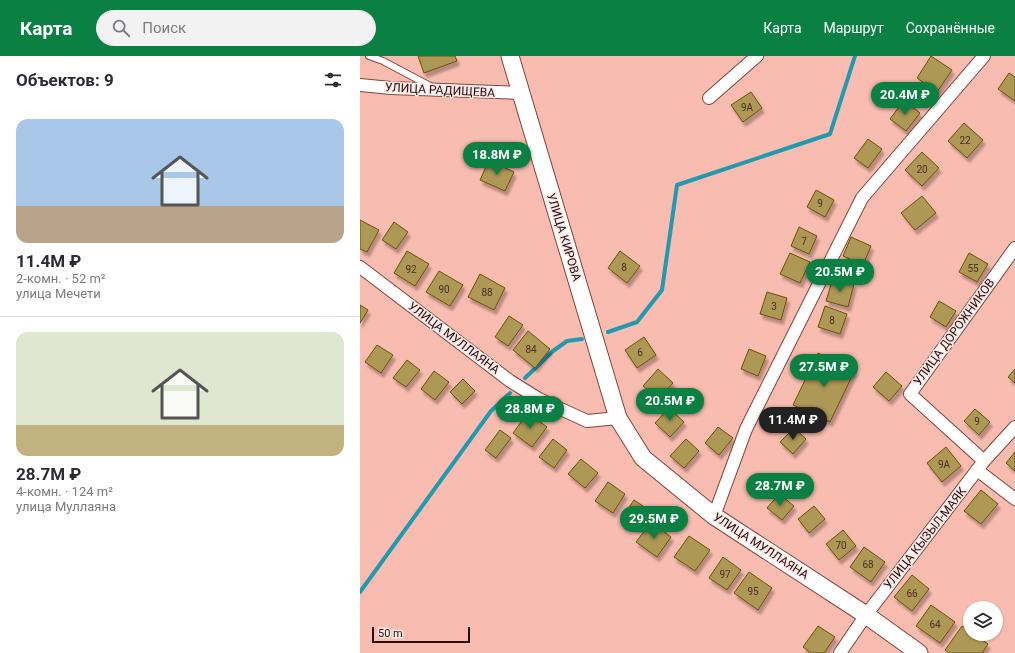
<!DOCTYPE html>
<html lang="ru">
<meta charset="utf-8">
<style>
body{margin:0;font-family:Roboto,sans-serif;background:#f2f2f3;color:#2b2b33;height:100vh;display:flex;flex-direction:column;font-size:15px;white-space:nowrap}
*{box-sizing:border-box;margin:0}
p{font-size:13px;color:#7c7c81}
.icon{flex:none;width:22px;height:22px;fill:none;stroke:currentColor;stroke-width:2;stroke-linecap:round;stroke-linejoin:round}
.map{position:relative;flex:1;overflow:hidden}
.side{display:flex;flex-direction:column;background:#fff;width:360px}
.side>*{flex:none}
.controls{position:absolute;left:603px;top:545px;display:grid;gap:8px}
.controls a{display:grid;place-items:center;width:40px;height:40px;border-radius:50%;background:#fff;box-shadow:0 1px 3px #0004;font-size:20px}
.scale{position:absolute;left:12px;bottom:10px;width:98px;box-sizing:border-box;padding-left:4px;border:2px solid #280d09;border-top:0;font-size:11px;line-height:14px;white-space:nowrap;color:#280d09;-webkit-text-stroke:3px #fae9e6;paint-order:stroke}
.price{position:absolute;translate:-50% -34px;padding:0 9px;border-radius:14px;background:#0b8043;color:#fff;font-size:13px;line-height:26px;filter:drop-shadow(0 1px 2px #0008)}
.price::after{content:'';position:absolute;left:50%;top:24px;width:12px;height:9px;margin-left:-6px;background:inherit;clip-path:polygon(0 0,100% 0,50% 100%)}
.price.on{background:#222;color:#fff}
ul{padding:0;list-style:none}
li{display:grid;align-content:center;gap:8px;height:212px;padding:0 16px}
li+li{border-top:1px solid #e1e1e2}
li span{display:grid;place-items:center;height:124px;border-radius:12px;color:#555}
li>.icon{margin-inline-start:auto}
span .icon{width:72px;height:72px;fill:#fffc;stroke-width:1}
li b{font-size:17px}
h2{display:flex;justify-content:space-between;align-items:center;height:48px;padding:0 16px;font-size:17px}
header{display:flex;align-items:center;gap:24px;box-sizing:border-box;height:56px;padding:0 20px;background:#0b8043;color:#fff}
header strong{font-size:19px}
nav{display:flex;gap:22px;margin-inline-start:auto;font-size:14px}
.search{width:280px;height:36px;background:#f2f2f3;display:flex;align-items:center;gap:10px;box-sizing:border-box;padding:0 14px;border-radius:22px;color:#7c7c81;font-size:15px}
main{display:flex;flex:1;min-height:0}
.map>svg:first-child{display:block}
</style>
<header>
<strong>Карта</strong>
<div class="search"><svg class="icon" aria-label="search" viewBox="0 0 24 24"><circle cx="10" cy="10" r="6"/><path d="M15 15l6 6"/></svg>Поиск</div>
<nav><a>Карта</a><a>Маршрут</a><a>Сохранённые</a></nav>
</header>
<main>
<section class="side">
<h2>Объектов: 9<svg class="icon" aria-label="filters" viewBox="0 0 24 24"><path d="M4 7h16M4 17h16"/><circle cx="9" cy="7" r="2"/><circle cx="15" cy="17" r="2"/></svg></h2>
<ul>
<li><span style="background:linear-gradient(#a9c7e8 70%,#b9a48a 0)"><svg class="icon" aria-label="home" viewBox="0 0 24 24"><path d="M3 11l9-7 9 7M6 9v11h12V9"/></svg></span><div><b>11.4M ₽</b><p>2-комн. · 52 m²</p><p>улица Мечети</p></div></li>
<li><span style="background:linear-gradient(#dfe7d0 75%,#c2b280 0)"><svg class="icon" aria-label="home" viewBox="0 0 24 24"><path d="M3 11l9-7 9 7M6 9v11h12V9"/></svg></span><div><b>28.7M ₽</b><p>4-комн. · 124 m²</p><p>улица Муллаяна</p></div></li>
</ul>
</section>
<div class="map">
<svg width="655" height="597" viewBox="0 0 655 597">
<defs>
<filter id="shadow"><feDropShadow dx="2.5" dy="4.5" stdDeviation="1" flood-color="#0004"/></filter>
</defs>
<rect width="100%" height="100%" fill="#f9bcb0"/>
<g fill="none" stroke-linecap="round" stroke-linejoin="round">
<g stroke="#209aae" stroke-width="4">
<polyline points="248,276 277,266 302,234 317,129 470,78 495,0"/>
<polyline points="165,322 193,295 207,285 222,283"/>
<polyline points="0,536 131,355 150,337"/>
</g>
</g>
<g fill="#ae9855" stroke="#685302" filter="url(#shadow)">
<polygon points="58,0 95,0 97,5 64,17"/>
<polygon points="571,0 592,14 577,36 557,22"/>
<polygon points="649,17 655,21 655,45 638,33"/>
<polygon points="391,36 402,52 383,66 371,49"/>
<polygon points="544,44 560,57 546,75 530,63"/>
<polygon points="604,67 623,84 607,102 588,85"/>
<polygon points="508,83 522,93 508,112 494,102"/>
<polygon points="562,96 579,112 562,130 545,114"/>
<polygon points="129,104 154,116 145,135 120,124"/>
<polygon points="456,134 474,144 465,161 447,151"/>
<polygon points="562,140 576,157 555,174 541,157"/>
<polygon points="0,164 19,174 7,196 0,193"/>
<polygon points="34,166 48,176 36,193 22,184"/>
<polygon points="439,171 457,180 449,198 431,190"/>
<polygon points="491,181 511,190 503,209 483,200"/>
<polygon points="47,195 69,208 55,230 34,217"/>
<polygon points="260,195 280,210 267,227 248,212"/>
<polygon points="430,197 450,206 440,227 420,218"/>
<polygon points="609,197 628,208 617,226 599,216"/>
<polygon points="79,215 103,229 90,250 66,236"/>
<polygon points="120,218 145,232 134,254 108,241"/>
<polygon points="473,222 494,228 488,251 466,245"/>
<polygon points="407,236 427,242 421,264 400,258"/>
<polygon points="579,245 596,255 586,271 570,261"/>
<polygon points="0,249 8,254 0,267"/>
<polygon points="465,250 487,258 480,278 458,271"/>
<polygon points="149,260 163,269 148,290 135,281"/>
<polygon points="168,275 190,293 175,312 153,294"/>
<polygon points="284,281 296,299 277,312 265,294"/>
<polygon points="17,289 33,299 21,317 5,306"/>
<polygon points="389,293 406,300 398,320 381,313"/>
<polygon points="458,297 495,314 470,366 433,349"/>
<polygon points="47,304 60,314 46,331 33,322"/>
<polygon points="298,313 313,327 298,343 283,330"/>
<polygon points="655,313 655,327 648,321"/>
<polygon points="74,315 89,326 75,344 61,333"/>
<polygon points="526,316 542,330 529,345 513,331"/>
<polygon points="103,323 115,335 102,348 90,336"/>
<polygon points="309,352 324,366 310,381 295,367"/>
<polygon points="615,353 630,366 619,379 604,365"/>
<polygon points="168,357 187,371 172,391 153,377"/>
<polygon points="358,371 373,382 359,399 345,387"/>
<polygon points="434,372 446,383 433,398 420,386"/>
<polygon points="140,374 151,382 136,402 125,394"/>
<polygon points="193,383 207,394 194,412 179,401"/>
<polygon points="326,383 339,395 324,412 310,400"/>
<polygon points="586,391 601,410 582,426 567,407"/>
<polygon points="655,396 655,415 646,407"/>
<polygon points="221,403 238,417 225,432 208,418"/>
<polygon points="248,426 265,438 253,457 235,445"/>
<polygon points="621,434 638,448 621,468 604,455"/>
<polygon points="419,438 434,450 422,464 407,452"/>
<polygon points="274,444 289,454 277,472 262,462"/>
<polygon points="454,450 465,463 449,477 438,463"/>
<polygon points="291,466 311,481 297,501 276,486"/>
<polygon points="483,474 496,490 479,504 466,488"/>
<polygon points="329,480 350,494 335,515 314,501"/>
<polygon points="504,491 525,506 511,526 490,511"/>
<polygon points="363,501 381,514 367,534 349,522"/>
<polygon points="389,516 412,532 398,554 374,537"/>
<polygon points="552,519 569,533 552,555 534,541"/>
<polygon points="571,549 595,566 580,587 556,570"/>
<polygon points="458,570 475,581 464,597 451,597 443,591"/>
<polygon points="602,570 610,576 610,578 613,578 628,588 622,597 589,597 585,594"/>
</g>
<g fill="none" stroke-linecap="round" stroke-linejoin="round">
<g stroke="#834338" stroke-width="8">
<polyline id="lane" points="9,0 23,5 72,31"/>
</g>
<g stroke="#834338" stroke-width="14">
<g id="street">
<polyline points="0,29 31,32 161,37"/>
<polyline points="349,42 397,0"/>
<polyline points="0,211 150,325 179,343 227,365 258,362"/>
<polyline points="624,405 550,338 655,192"/>
<polyline points="617,414 655,443"/>
<polyline points="354,460 386,373 502,142 624,0"/>
<polyline points="480,597 506,559 624,405 655,371"/>
</g>
</g>
<g stroke="#834338" stroke-width="19">
<polyline id="secondary" points="150,0 258,362 283,402 354,460 506,559 559,597"/>
</g>
<use href="#lane" stroke="#fff" stroke-width="6"/>
<use href="#street" stroke="#fff" stroke-width="12"/>
<use href="#secondary" stroke="#fff" stroke-width="17"/>
</g>
<g text-anchor="middle" dominant-baseline="central" stroke-width="3" stroke-linejoin="round" paint-order="stroke">
<g font-size="10" fill="#4a301c">
<text x="387" y="51">9А</text>
<text x="605" y="84">22</text>
<text x="562" y="113">20</text>
<text x="460" y="147">9</text>
<text x="444" y="185">7</text>
<text x="264" y="211">8</text>
<text x="613" y="212">55</text>
<text x="51" y="213">92</text>
<text x="84" y="233">90</text>
<text x="127" y="236">88</text>
<text x="414" y="250">3</text>
<text x="472" y="264">8</text>
<text x="171" y="293">84</text>
<text x="280" y="296">6</text>
<text x="617" y="365">9</text>
<text x="584" y="408">9А</text>
<text x="481" y="489">70</text>
<text x="508" y="508">68</text>
<text x="365" y="518">97</text>
<text x="393" y="535">95</text>
<text x="552" y="537">66</text>
<text x="575" y="568">64</text>
</g>
<g font-size="12" fill="#280d09" stroke="#fae9e6">
<text transform="translate(80 34) rotate(3)">УЛИЦА РАДИЩЕВА</text>
<text transform="translate(204 181) rotate(73)">УЛИЦА КИРОВА</text>
<text transform="translate(594 276) rotate(-54)">УЛИЦА ДОРОЖНИКОВ</text>
<text transform="translate(94 282) rotate(37)">УЛИЦА МУЛЛАЯНА</text>
<text transform="translate(565 482) rotate(-52)">УЛИЦА КЫЗЫЛ-МАЯК</text>
<text transform="translate(401 490) rotate(33)">УЛИЦА МУЛЛАЯНА</text>
</g>
</g>
</svg>
<div class="controls">
<a><svg class="icon" aria-label="layers" viewBox="0 0 24 24"><path d="M12 4l9 5-9 5-9-5zM3 14l9 5 9-5"/></svg></a>
</div>
<div class="scale">50 m</div>
<b class="price" style="left:545px;top:60px">20.4M ₽</b>
<b class="price" style="left:137px;top:120px">18.8M ₽</b>
<b class="price" style="left:480px;top:237px">20.5M ₽</b>
<b class="price" style="left:464px;top:332px">27.5M ₽</b>
<b class="price" style="left:310px;top:366px">20.5M ₽</b>
<b class="price" style="left:170px;top:374px">28.8M ₽</b>
<b class="price on" style="left:433px;top:385px">11.4M ₽</b>
<b class="price" style="left:420px;top:451px">28.7M ₽</b>
<b class="price" style="left:294px;top:484px">29.5M ₽</b>
</div>
</main>
